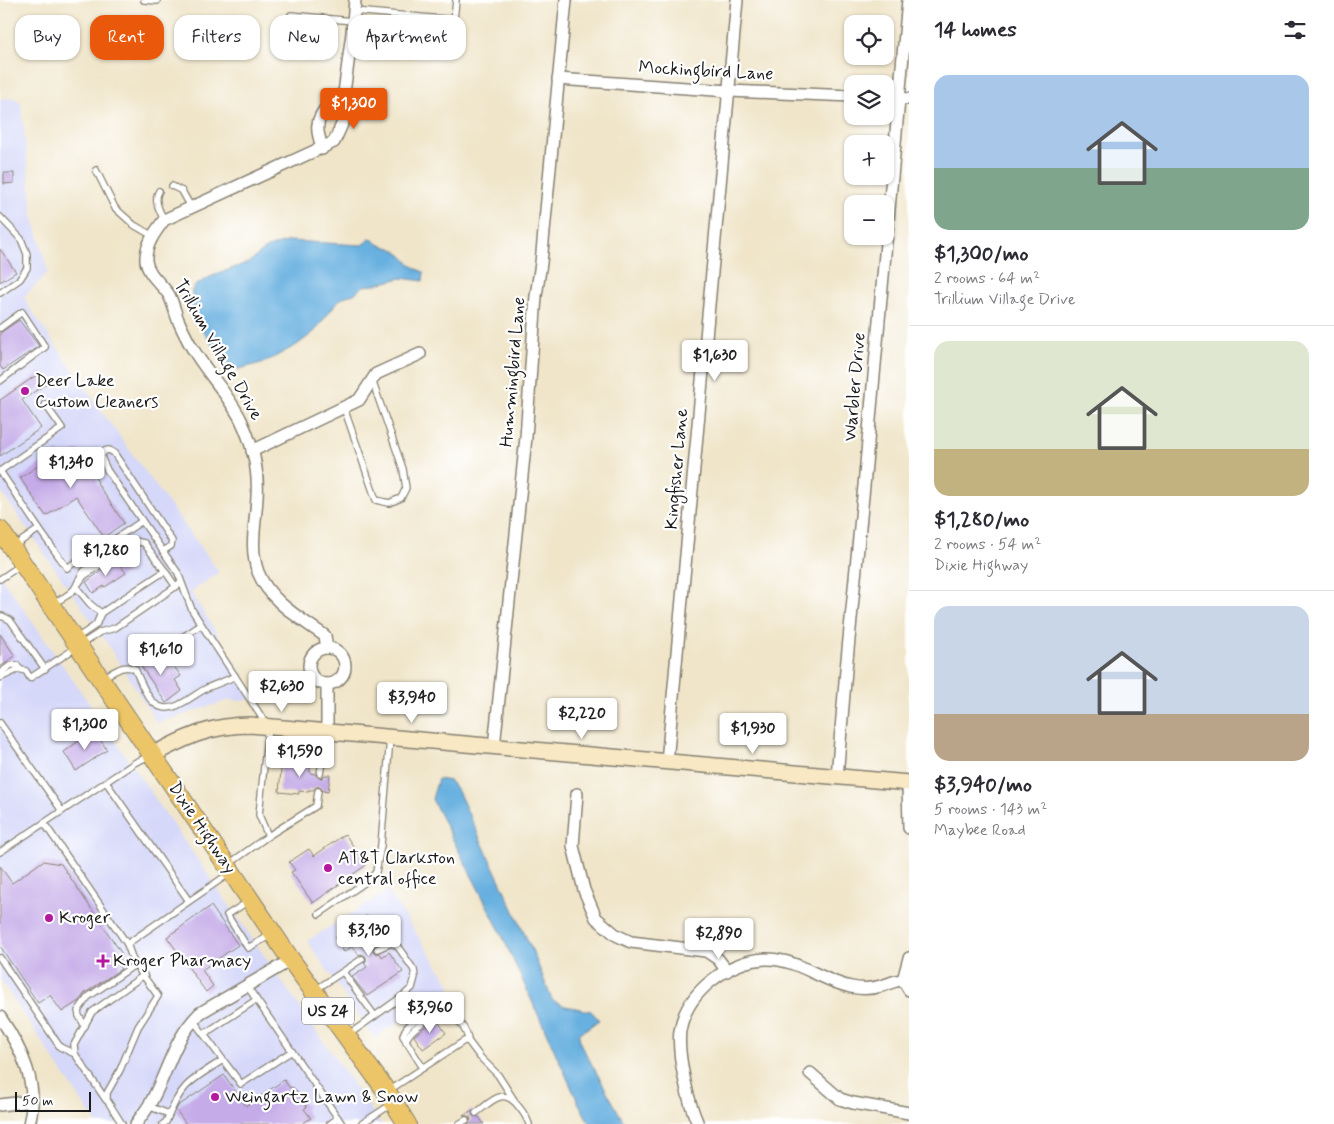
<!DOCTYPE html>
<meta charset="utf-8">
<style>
body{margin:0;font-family:Mynerve,sans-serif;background:#f7f7f7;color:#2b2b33;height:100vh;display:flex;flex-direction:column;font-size:19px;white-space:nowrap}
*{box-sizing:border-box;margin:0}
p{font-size:16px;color:#7c7c81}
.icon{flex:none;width:28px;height:28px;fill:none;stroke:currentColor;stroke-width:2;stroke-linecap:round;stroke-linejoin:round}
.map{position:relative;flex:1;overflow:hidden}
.panel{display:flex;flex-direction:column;background:#fff;width:425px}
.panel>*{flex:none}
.top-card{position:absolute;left:15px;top:15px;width:475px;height:45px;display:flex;gap:10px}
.controls{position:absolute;left:844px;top:15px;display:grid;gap:10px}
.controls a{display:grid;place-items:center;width:50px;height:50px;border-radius:10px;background:#fff;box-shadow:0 1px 4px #0004;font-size:25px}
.scale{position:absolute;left:15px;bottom:12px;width:76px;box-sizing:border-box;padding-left:5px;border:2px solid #1c1c1c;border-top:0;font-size:14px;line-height:18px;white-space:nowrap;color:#1c1c1c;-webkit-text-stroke:4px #fff;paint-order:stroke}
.price{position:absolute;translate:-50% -42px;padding:0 11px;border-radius:5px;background:#fff;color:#222;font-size:16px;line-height:32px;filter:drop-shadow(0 1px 2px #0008)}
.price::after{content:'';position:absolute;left:50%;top:30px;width:15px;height:11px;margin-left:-8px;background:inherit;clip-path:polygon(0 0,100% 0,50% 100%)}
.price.active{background:#ea580c;color:#fff}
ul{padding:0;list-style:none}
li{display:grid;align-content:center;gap:10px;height:265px;padding:0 25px}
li+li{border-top:1px solid #e1e1e2}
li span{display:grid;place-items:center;height:155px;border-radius:15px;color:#555}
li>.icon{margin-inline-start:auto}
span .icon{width:90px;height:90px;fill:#fffc;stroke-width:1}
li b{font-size:21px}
h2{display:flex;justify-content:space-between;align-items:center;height:60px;padding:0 25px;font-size:21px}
.tag{padding:0 18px;border-radius:15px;background:#fff;box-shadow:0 1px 4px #0004;font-size:18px;line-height:45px}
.tag.active{background:#ea580c;color:#fff}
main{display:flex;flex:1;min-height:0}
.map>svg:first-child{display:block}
</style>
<main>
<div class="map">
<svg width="909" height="1124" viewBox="0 0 909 1124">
<rect width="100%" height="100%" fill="#fff"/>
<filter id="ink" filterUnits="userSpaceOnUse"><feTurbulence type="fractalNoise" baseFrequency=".02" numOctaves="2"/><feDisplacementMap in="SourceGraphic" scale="10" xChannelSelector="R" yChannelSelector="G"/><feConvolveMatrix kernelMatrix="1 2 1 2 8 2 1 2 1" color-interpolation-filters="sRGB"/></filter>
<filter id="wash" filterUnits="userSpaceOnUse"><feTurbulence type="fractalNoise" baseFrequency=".0096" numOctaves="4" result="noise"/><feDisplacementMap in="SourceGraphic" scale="20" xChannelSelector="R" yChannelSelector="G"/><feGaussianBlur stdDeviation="1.12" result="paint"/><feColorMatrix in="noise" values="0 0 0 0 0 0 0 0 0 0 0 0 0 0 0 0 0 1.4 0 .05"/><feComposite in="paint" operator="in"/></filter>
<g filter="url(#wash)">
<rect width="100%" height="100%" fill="#f0e5c9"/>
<g fill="#d5d8f9">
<polygon points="14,98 21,103 33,215 48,272 24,297 29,307 106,418 219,572 191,592 256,697 243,701 229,700 157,723 109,646 0,490 0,99"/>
<polygon points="0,575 381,1124 97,1124 0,979"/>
<polygon points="388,891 452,987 374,1038 307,941"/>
</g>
<g fill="#68b0e0" stroke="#42667e">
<path d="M370,239c5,1 6,4 10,6 6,2 10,2 15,5 10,7 17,19 29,22l-1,9 -22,-3 -27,7 -11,1 -9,8 -8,2 -8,5 -24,31 -17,13 -32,17 -26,7 -7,-2 -16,-17 -16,-23 -8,-20v-17l4,-5 14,-8 39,-15 18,-14 22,-7 73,4z"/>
<polygon points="438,779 450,781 458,791 533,952 552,1000 565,1006 591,1011 599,1020 579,1034 580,1043 625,1124 590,1124 578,1102 499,929 432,799"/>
</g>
<g id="blocks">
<g fill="#c5abe8">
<polygon points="4,173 14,173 14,183 4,184"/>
<polygon points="0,249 16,272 0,282"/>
<polygon points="19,320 39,346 3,370 0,366 0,333"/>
<polygon points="41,372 49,382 22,400 41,428 0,456 0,400"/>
<polygon points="78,450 96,474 94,476 98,482 97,483 124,523 104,537 76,496 46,516 20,478 58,452 63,460"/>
<polygon points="116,560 126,573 105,587 104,586 93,593 86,582"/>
<polygon points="0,634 15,656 0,667"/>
<polygon points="147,649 149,653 147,657 149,661 155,661 159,667 169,660 181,676 175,680 182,691 166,703 135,657"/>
<polygon points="94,730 107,750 76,771 64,752"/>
<polygon points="282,759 302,761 301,764 310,764 310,773 315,774 319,778 322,778 325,775 330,775 328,792 323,791 321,788 318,786 313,790 308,790 308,792 299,791 299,794 279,792"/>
<polygon points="345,834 366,865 313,903 291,872 295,870 289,862 309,849 314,856"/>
<polygon points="43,861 61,864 122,954 119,966 121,969 85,993 80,1000 62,1012 50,995 38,1003 0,946 0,866 12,883"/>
<polygon points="211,906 238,945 202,970 213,986 206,992 167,937"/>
<polygon points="366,916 376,930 368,936 374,945 373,951 376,954 380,953 382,957 389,952 403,972 367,996 352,977 367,967 364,963 366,961 366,957 362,954 359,955 353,946 344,952 335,938"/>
<polygon points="437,1020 446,1033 423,1049 414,1036 425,1027"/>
<polygon points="224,1075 246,1106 284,1080 290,1088 293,1087 307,1107 304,1109 311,1118 302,1124 186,1124 176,1110 178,1106"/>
<polygon points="472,1110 473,1116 479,1117 484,1124 468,1124 471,1120 470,1117 466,1115 463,1116"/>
</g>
</g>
</g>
<g filter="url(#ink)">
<use href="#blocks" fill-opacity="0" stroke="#868072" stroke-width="1"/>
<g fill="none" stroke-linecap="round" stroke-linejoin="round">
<g stroke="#868072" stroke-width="8">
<g id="lane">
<polyline points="144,0 157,1"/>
<polyline points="354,11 454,20 456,0"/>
<polyline points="291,15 353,21"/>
<polyline points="96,170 115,208 134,225 153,236"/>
<polyline points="172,186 182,191 191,207"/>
<path d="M159,191c-6,10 1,20 5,29"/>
<polyline points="0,217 21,239 27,254 27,268 20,279 0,293"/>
<polyline points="0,328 22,312 45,347 0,381"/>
<polyline points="344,408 376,500 389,503 401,498 406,488 403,469 372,380"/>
<polyline points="0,471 62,428 45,404"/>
<polyline points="0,471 39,529 14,546"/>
<polyline points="39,529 67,568 91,551 100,549 142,521"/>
<polyline points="163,551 171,546 172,541 114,453 109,450 104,451 101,457 107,470 178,573 192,610 268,727 259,815 268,836 229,864"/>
<polyline points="0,579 21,565"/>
<path d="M52,604c8,-5 20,-9 24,-18 3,-6 4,-10 8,-15l46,-31 14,3 21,28"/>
<polyline points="101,613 165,571 176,587"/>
<polyline points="0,617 2,616 10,620 45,669"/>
<polyline points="75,639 96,625 101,613 90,604 76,587 84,576 134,542"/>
<polyline points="152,657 201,625"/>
<polyline points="0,673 11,665 17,665 19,669"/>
<polyline points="0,678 19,669 26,671 30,678 100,632 115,628 181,583"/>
<path d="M102,678c11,-5 21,-15 33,-9 5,11 10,26 19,34 17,15 38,-8 53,-15 9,-4 19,-7 28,-12"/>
<polyline points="0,723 62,811"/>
<polyline points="320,774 327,732"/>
<polyline points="106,782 189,901"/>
<polyline points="268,836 316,806 318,791"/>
<polyline points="0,852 44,823"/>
<polyline points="249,901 227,915 248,948 271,935"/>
<polyline points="319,914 370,879 376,872 381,845 390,738"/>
<polyline points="127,944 230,873"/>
<polyline points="0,958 60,1047 75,1054"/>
<polyline points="343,972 375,1016"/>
<polyline points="247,986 342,1124"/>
<polyline points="315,990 362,959"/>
<polyline points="193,1020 241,1084 292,1051"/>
<polyline points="85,1026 79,1016 78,1011 88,997 136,964"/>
<polyline points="204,1034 256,1000"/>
<polyline points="348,1035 400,998 412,988 415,977 414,970 398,947 392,943 377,949"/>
<path d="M406,1042c1,-13 28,-27 40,-31"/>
<path d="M423,1068l-20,-32c2,-9 7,-12 15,-17 17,-12 29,-17 42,4 4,5 8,11 8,18"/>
<polyline points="388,1091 464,1041 468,1041 480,1057 498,1075 514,1100"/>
<polyline points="106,1100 75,1054 74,1045 92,1012 144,975"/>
<polyline points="148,1106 169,1114"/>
<path d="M476,1113c16,-12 27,-27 43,-6 4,5 8,11 10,17"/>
<polyline points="122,1124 107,1100 107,1093 120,1070 138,1027 158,996 134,963 127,944 44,823 136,762 150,756"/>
<path d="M163,1124l3,-2c15,-38 24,-41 57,-62"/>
<polyline points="330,1124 338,1118"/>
<polyline points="361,1124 392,1104"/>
<polyline points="459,1124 466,1120"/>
</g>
</g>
<g stroke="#868072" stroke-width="14">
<g id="street">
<polyline points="558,79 729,91 852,96"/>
<polyline points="885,97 909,99"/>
<path d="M322,149c-1,-6 -3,-11 -4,-17 -3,-17 13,-31 26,-39"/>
<polyline points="252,451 359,400 376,374 420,354"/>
<path d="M327,648l-2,-12c-25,-18 -55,-34 -67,-64 -9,-24 -2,-50 -1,-75 2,-27 -5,-54 -16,-77 -12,-24 -31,-44 -45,-66 -7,-10 -13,-23 -18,-34 -3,-8 -5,-17 -9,-25 -7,-11 -21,-20 -23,-34 -1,-16 9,-29 18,-41l170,-78 13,-29 -3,-20 8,-60 3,-33"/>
<circle cx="327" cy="666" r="18"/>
<polyline points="327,684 327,732"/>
<polyline points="494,747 526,437 536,296 541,263 566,0"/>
<polyline points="667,762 737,0"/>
<polyline points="837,777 846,670 864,486 908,0"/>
<polyline points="908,783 909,828"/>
<polyline points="577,794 573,846 584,890 596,918 616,935 631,942 706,951 718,959 727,971"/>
<polyline points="908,977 903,980 909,958"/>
<path d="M0,1017c21,31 40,68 29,107"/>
<polyline points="810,1073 840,1099 853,1103 909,1113"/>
<polyline points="0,1105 32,1101"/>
<path d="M136,1124c6,-9 13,-17 17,-26 17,-32 20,-58 47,-85l91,-53"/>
<path d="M698,1124c-10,-22 -21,-70 -18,-93 6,-39 48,-70 85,-72 32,-1 56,22 86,28 10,2 21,2 30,-1 8,-2 14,-6 22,-6l6,10"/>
</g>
</g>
<g stroke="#868072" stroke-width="18">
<path id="secondary" d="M152,755c34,-18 59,-30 98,-30l659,58"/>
</g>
<g stroke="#868072" stroke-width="20">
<polyline id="primary" points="0,530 291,960 387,1092 407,1124"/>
</g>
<use href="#lane" stroke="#fff" stroke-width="5.5"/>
<use href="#street" stroke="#fff" stroke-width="11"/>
<use href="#secondary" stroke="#f8e8c3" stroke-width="15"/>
<use href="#primary" stroke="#edc569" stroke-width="18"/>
</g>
</g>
<g fill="#b5179e" stroke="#fff" stroke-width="2">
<circle cx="25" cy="391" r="5"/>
<circle cx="328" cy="868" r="5"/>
<circle cx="49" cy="918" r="5"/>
<path d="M100.5 953.5h5v5h5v5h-5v5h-5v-5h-5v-5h5z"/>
<circle cx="215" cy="1097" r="5"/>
</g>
<g text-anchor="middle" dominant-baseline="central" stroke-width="4.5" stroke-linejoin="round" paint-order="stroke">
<rect fill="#fff" stroke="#606060" stroke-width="1" x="302" y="997.5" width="52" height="27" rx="4"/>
<g font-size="16" font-weight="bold" fill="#1c1c1c">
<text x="328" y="1011">US 24</text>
</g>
<g font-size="18" fill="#1c1c1c" stroke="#fff">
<text transform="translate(706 71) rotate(3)">Mockingbird Lane</text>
<text transform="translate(218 350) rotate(60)">Trillium Village Drive</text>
<text transform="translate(513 372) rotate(-85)">Hummingbird Lane</text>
<text transform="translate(855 387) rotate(-85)">Warbler Drive</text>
<text transform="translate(677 469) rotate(-85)">Kingfisher Lane</text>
<text transform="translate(202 828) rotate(56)">Dixie Highway</text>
</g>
<g font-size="18" fill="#1c1c1c" stroke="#fff" text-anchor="start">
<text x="35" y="381">Deer Lake<tspan x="35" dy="21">Custom Cleaners</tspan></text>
<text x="338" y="858">AT&amp;T Clarkston<tspan x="338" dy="21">central office</tspan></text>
<text x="59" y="918">Kroger</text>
<text x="113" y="961">Kroger Pharmacy</text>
<text x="225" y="1097">Weingartz Lawn &amp; Snow</text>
</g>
</g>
</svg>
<div class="controls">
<a><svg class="icon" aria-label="locate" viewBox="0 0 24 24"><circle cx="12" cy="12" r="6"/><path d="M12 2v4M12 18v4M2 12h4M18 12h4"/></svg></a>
<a><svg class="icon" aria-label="layers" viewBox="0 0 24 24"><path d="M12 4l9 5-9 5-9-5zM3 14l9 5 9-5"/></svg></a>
<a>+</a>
<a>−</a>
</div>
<div class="scale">50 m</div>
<b class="price active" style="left:354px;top:130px">$1,300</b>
<b class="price" style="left:715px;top:382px">$1,630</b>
<b class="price" style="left:71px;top:489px">$1,340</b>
<b class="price" style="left:106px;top:577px">$1,280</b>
<b class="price" style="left:161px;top:676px">$1,610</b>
<b class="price" style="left:282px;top:713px">$2,630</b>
<b class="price" style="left:412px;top:724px">$3,940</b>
<b class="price" style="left:582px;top:740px">$2,220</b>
<b class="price" style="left:85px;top:751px">$1,300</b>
<b class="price" style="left:753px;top:755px">$1,930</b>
<b class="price" style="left:300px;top:778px">$1,590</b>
<b class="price" style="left:369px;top:957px">$3,130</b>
<b class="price" style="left:719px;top:960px">$2,890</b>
<b class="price" style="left:430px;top:1034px">$3,960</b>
<div class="top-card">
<a class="tag">Buy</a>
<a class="tag active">Rent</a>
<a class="tag">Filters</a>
<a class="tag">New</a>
<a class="tag">Apartment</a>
</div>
</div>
<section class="panel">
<h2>14 homes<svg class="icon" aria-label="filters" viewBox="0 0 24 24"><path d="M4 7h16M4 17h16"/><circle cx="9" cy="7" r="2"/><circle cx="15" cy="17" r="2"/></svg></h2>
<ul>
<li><span style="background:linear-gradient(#a9c7e8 60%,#7fa58c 0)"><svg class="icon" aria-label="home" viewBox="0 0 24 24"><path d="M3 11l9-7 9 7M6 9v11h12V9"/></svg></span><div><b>$1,300/mo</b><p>2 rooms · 64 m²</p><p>Trillium Village Drive</p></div></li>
<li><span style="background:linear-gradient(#dfe7d0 70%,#c2b280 0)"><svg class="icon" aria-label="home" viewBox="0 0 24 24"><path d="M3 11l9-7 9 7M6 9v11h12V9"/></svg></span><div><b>$1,280/mo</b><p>2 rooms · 54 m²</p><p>Dixie Highway</p></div></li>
<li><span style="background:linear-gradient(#c9d6e8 70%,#b9a48a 0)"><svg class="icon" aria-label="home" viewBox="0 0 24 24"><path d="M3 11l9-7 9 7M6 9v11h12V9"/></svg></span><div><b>$3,940/mo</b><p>5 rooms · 143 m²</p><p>Maybee Road</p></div></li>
</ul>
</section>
</main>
